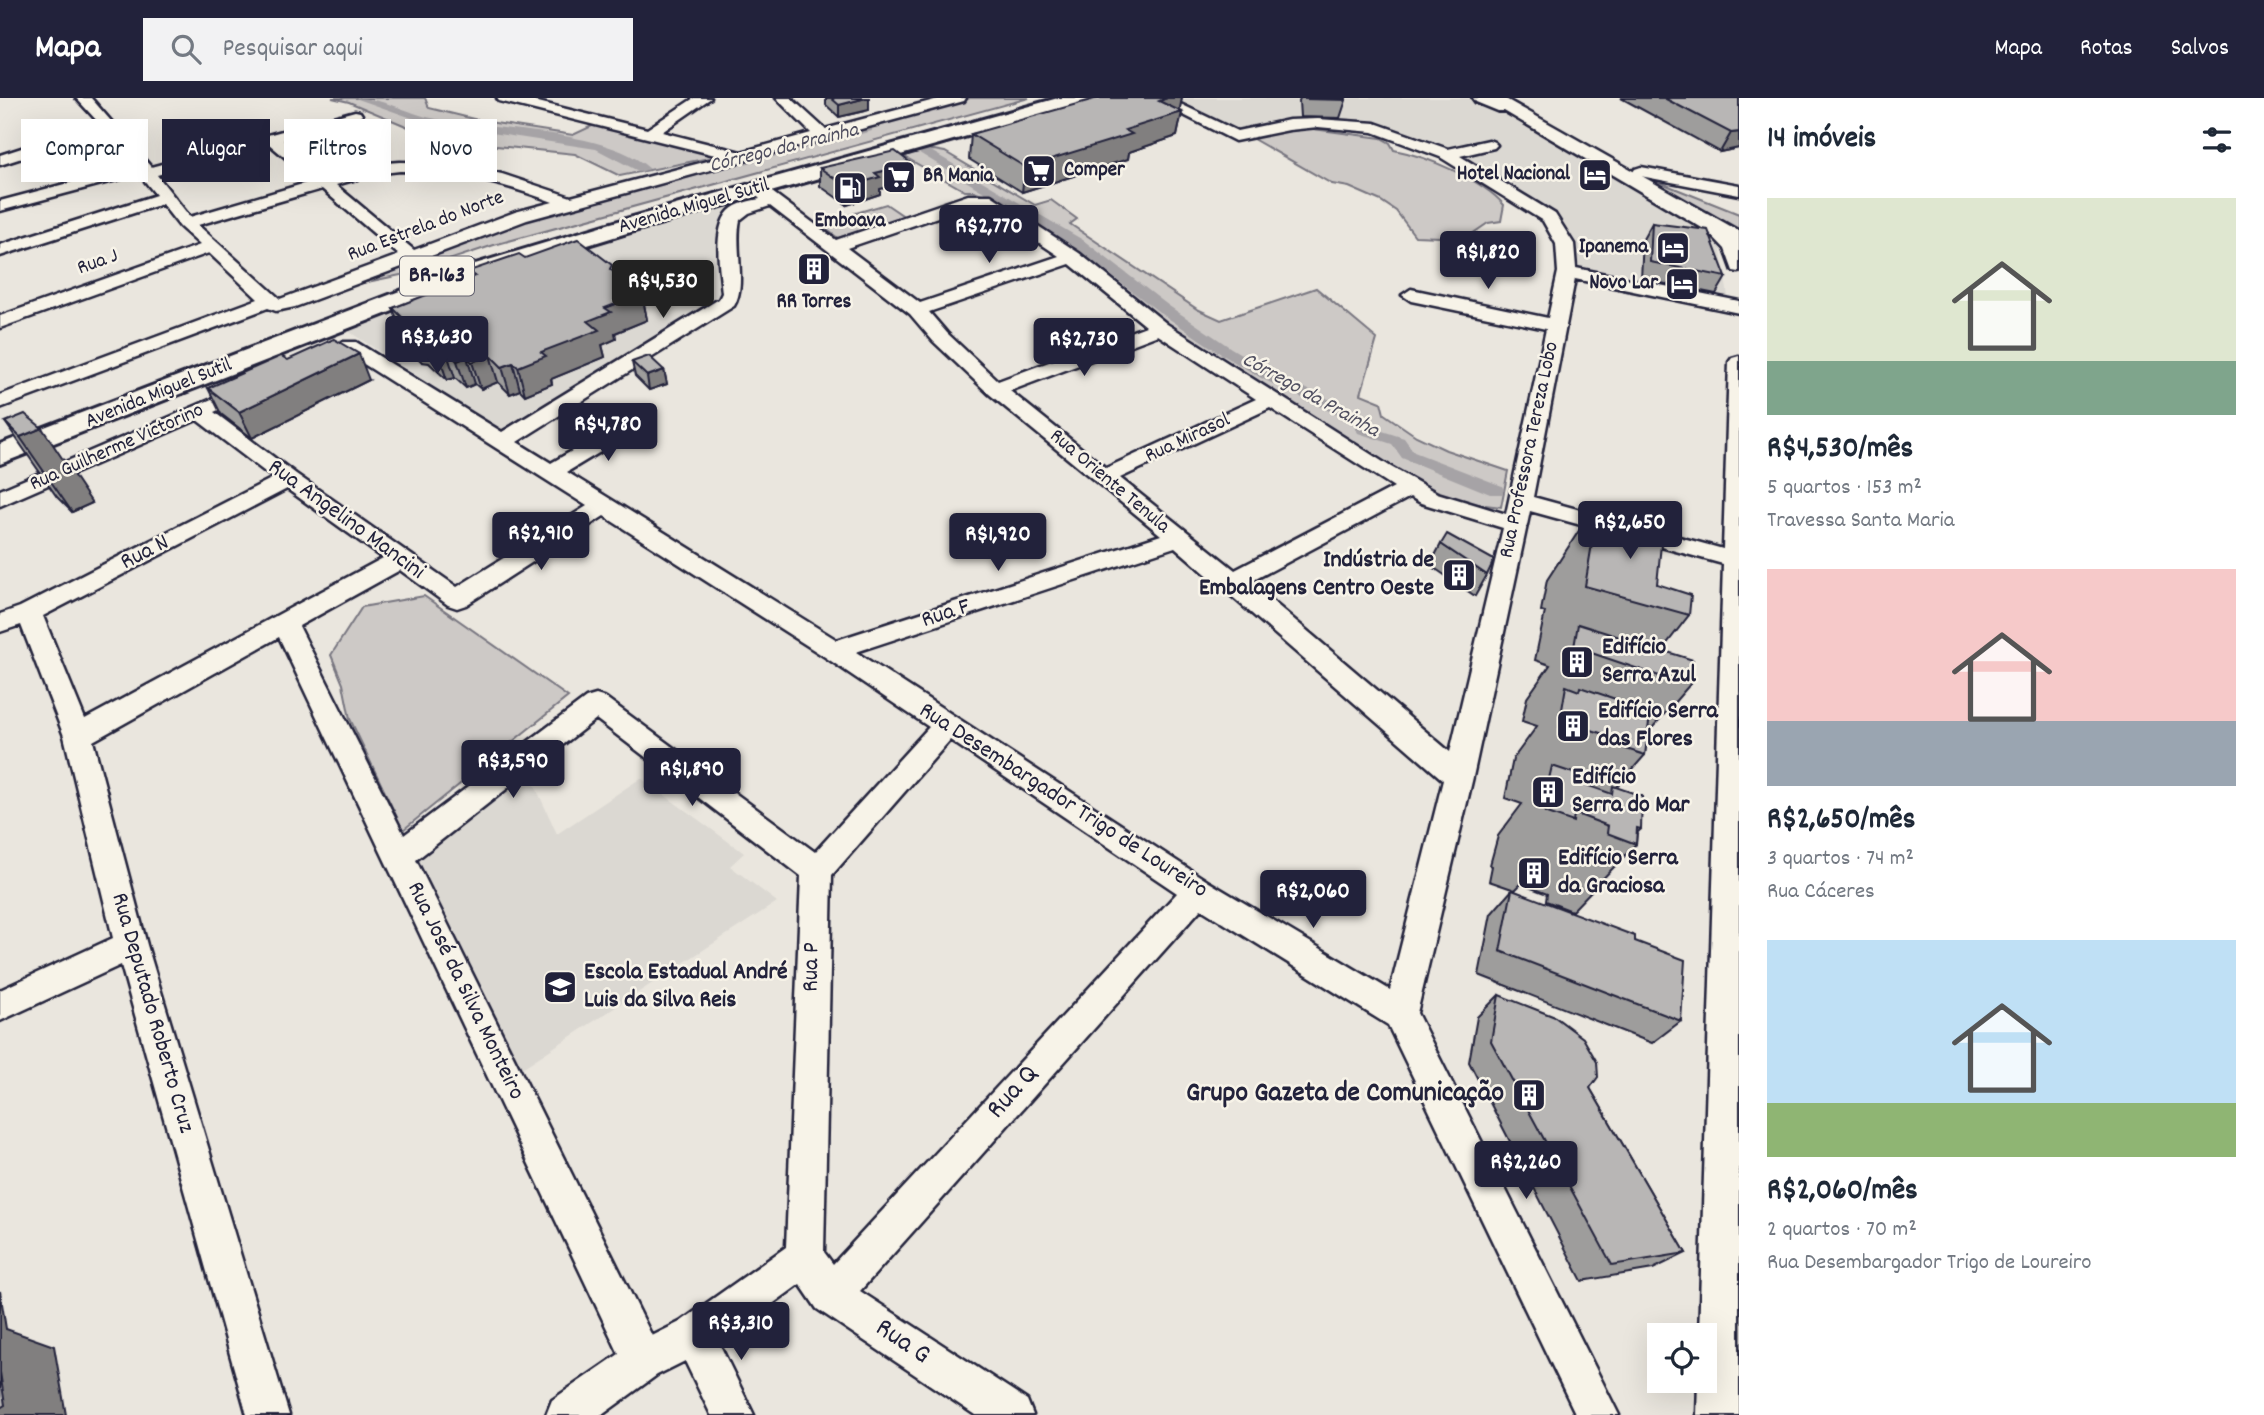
<!DOCTYPE html>
<html lang="pt">
<meta charset="utf-8">
<style>
body{margin:0;font-family:Dekko,sans-serif;background:#f2f2f3;color:#1f2937;height:100vh;display:flex;flex-direction:column;font-size:26px;white-space:nowrap}
*{box-sizing:border-box;margin:0}
p{font-size:23px;color:#747a83}
.icon{flex:none;width:38px;height:38px;fill:none;stroke:currentColor;stroke-width:2;stroke-linecap:round;stroke-linejoin:round}
.map{position:relative;flex:1;overflow:hidden}
.details{display:flex;flex-direction:column;background:#fff;width:525px}
.details>*{flex:none}
.top-card{position:absolute;left:21px;top:21px;width:665px;height:63px;display:flex;gap:14px}
.buttons{position:absolute;left:1647px;top:1225px;display:grid;gap:14px}
.buttons a{display:grid;place-items:center;width:70px;height:70px;border-radius:0px;background:#fff;box-shadow:0 7px 28px #0002;font-size:35px}
.price{position:absolute;translate:-50% -60px;padding:0 16px;border-radius:7px;background:#22223b;color:#fff;font-size:23px;line-height:46px;filter:drop-shadow(0 2px 4px #0008)}
.price::after{content:'';position:absolute;left:50%;top:42px;width:21px;height:16px;margin-left:-10px;background:inherit;clip-path:polygon(0 0,100% 0,50% 100%)}
.price.selected{background:#222;color:#fff}
ul{padding:0;list-style:none}
li{display:grid;align-content:center;gap:14px;height:371px;padding:0 28px}
li span{display:grid;place-items:center;height:217px;border-radius:0px;color:#555}
li>.icon{margin-inline-start:auto}
span .icon{width:126px;height:126px;fill:#fffc;stroke-width:1}
li b{font-size:30px}
h2{display:flex;justify-content:space-between;align-items:center;height:84px;padding:0 28px;font-size:30px}
.tag{padding:0 24px;border-radius:0px;background:#fff;box-shadow:0 7px 28px #0002;font-size:24px;line-height:63px}
.tag.selected{background:#22223b;color:#fff}
header{display:flex;align-items:center;gap:42px;box-sizing:border-box;height:98px;padding:0 35px;background:#22223b;color:#fff}
header strong{font-size:33px}
nav{display:flex;gap:38px;margin-inline-start:auto;font-size:24px}
.search{width:490px;height:63px;background:#f2f2f3;display:flex;align-items:center;gap:18px;box-sizing:border-box;padding:0 24px;border-radius:0px;color:#747a83;font-size:26px}
main{display:flex;flex:1;min-height:0}
.map>svg:first-child{display:block}
</style>
<header>
<strong>Mapa</strong>
<div class="search"><svg class="icon" aria-label="search" viewBox="0 0 24 24"><circle cx="10" cy="10" r="6"/><path d="M15 15l6 6"/></svg>Pesquisar aqui</div>
<nav><a>Mapa</a><a>Rotas</a><a>Salvos</a></nav>
</header>
<main>
<div class="map">
<svg width="1739" height="1317" viewBox="0 0 1739 1317">
<rect width="100%" height="100%" fill="#eae6de"/>
<filter id="ink" filterUnits="userSpaceOnUse"><feTurbulence type="fractalNoise" baseFrequency=".0143" numOctaves="2"/><feDisplacementMap in="SourceGraphic" scale="14" xChannelSelector="R" yChannelSelector="G"/><feConvolveMatrix kernelMatrix="1 2 1 2 8 2 1 2 1" color-interpolation-filters="sRGB"/></filter>
<g filter="url(#ink)">
<g fill="#dbd8d2">
<polygon points="1165,0 1476,0 1684,116 1704,131 1720,148 1729,205 1573,173 1569,144 1562,127 1548,115 1389,32 1299,22 1237,32 1223,30"/>
<polygon points="748,103 727,119 721,203 505,335 348,233 524,169"/>
<polygon points="527,670 557,736 641,680 744,755 730,768 777,804 516,974 407,759"/>
</g>
<g fill="#cdc9c6" stroke="#787680" stroke-width="2">
<polygon points="332,0 425,0 429,10 482,23 573,37 594,27 713,52 719,58 620,78 575,56 458,44 413,31 349,4"/>
<polygon points="970,0 1029,0 494,147 410,175 339,190 525,119"/>
<polygon points="1498,0 1506,0 1624,70 1739,116 1739,138"/>
<path d="M1298,29l83,11 9,5 4,7c32,6 89,30 110,55l-3,16 -13,2 -22,15 -51,-2 -19,-25 -15,-10 -32,-14 -17,-3 -84,-48z"/>
<polygon points="934,52 945,54 1035,107 1051,102 1077,121 1070,126 1197,211 1221,222 1316,190 1377,241 1361,296 1381,304 1384,316 1416,338 1446,352 1508,373 1501,409 1461,404 1431,394 1184,240 992,100 974,93 965,93 905,59 915,53"/>
<polygon points="886,106 905,119 838,140 819,126"/>
<polygon points="424,498 568,599 403,732 350,621 343,586 331,557 362,509"/>
</g>
<g fill="none" stroke-linecap="round" stroke-linejoin="round">
<g fill="#a6a3a6" fill-rule="evenodd">
<path d="M355,0c26,0 47,12 72,19 60,15 179,10 223,52l-10,3 -44,-23 -170,-26z"/>
<polygon points="868,28 872,29 872,33 741,67 735,63"/>
<polygon points="916,49 924,49 1083,142 1169,208 1231,250 1271,274 1364,318 1370,329 1404,340 1414,354 1502,388 1504,392 1502,396 1490,396 1402,360 1392,346 1358,335 1352,324 1261,280 1221,256 1159,214 1073,148 916,53"/>
</g>
<g stroke="#22223b" stroke-width="5">
<g id="minor">
<path d="M76,0h15l60,69 204,-56 5,1 2,3 -2,3 -77,22 44,37 46,-13 27,-2 49,1 53,11 69,23 152,-40 -224,-56 -2,-3h25l125,31 47,-31h17l-49,34 79,20 70,-19 -35,-35h15l34,31 117,-31h24l-2,3 -437,119 -232,87 -19,4 -8,-3 -268,100v-13l258,-96 -49,-46 -209,75v-12l200,-71 -20,-18 -18,-23 -162,52v-11l156,-50 -17,-21 -139,37v-10l133,-35 -27,-35 -106,34v-10l99,-32zM269,46l44,37 -123,36 -33,-42zM400,73c54,0 103,12 153,31l-38,10 -101,38 -78,-65 38,-11zM322,91l77,66 -119,44 -82,-74z"/>
<path d="M1150,0h18l69,33 52,-11 29,-1 57,4 73,26 41,-9 5,2 3,3 -3,3 -34,8 95,58 19,30 2,24 163,33v12l-164,-34 -42,218 190,52 6,-187 3,-4 7,-2v1059h-42l1,-34h6v-46h-5l24,-771 -193,-53 -57,266 -56,236 202,402h-43l-188,-390 -187,-116 -341,382 167,109 6,15h-58l-158,-106 -17,-25 -81,59 35,72h-43l-26,-54 -28,14 -55,40h-56l6,-15 67,-46 -340,-717 -186,104 54,204 142,470h-42l-126,-450 -121,56v-31l113,-52 -49,-202 -43,-111 -21,7v-18l20,-7 253,-129 -76,-58 -197,86v-16l249,-107 7,2 3,4 -3,4 -42,19 82,62 161,113 130,-81 -239,-152 -29,12h-14l-3,-4 3,-4 37,-16h14l146,90 217,-133 3,-6c-2,-23 -10,-64 7,-82 8,-8 21,-10 31,-12l-10,-10 8,-5 6,2 72,54 132,-45h23l88,58 88,71 224,143 46,26 69,21 40,-185 -135,-28 -9,-6 9,-6 137,29 10,-46 -2,-28 -13,-23 -103,-64 -67,-25 -55,-5 -29,3 -54,11zM976,106h5l78,52 -139,47 -73,-55zM770,108l140,108 23,27 55,52 173,142 -324,105 -270,-168 83,-50 4,-4 -4,-4h-14l-85,49 -34,-21 217,-136c13,-21 0,-59 6,-86l9,-7zM1070,166l76,62 -148,55 -51,-48 -18,-21zM1158,237l98,64 -150,69 -96,-77zM1270,310l124,79 -159,83 -115,-92zM287,391l96,69 -298,161 -42,-103zM1410,399l11,6 82,25 -53,224 -200,-170zM604,418l221,141 104,70 -114,125 -209,-154 -10,-3 -10,3 -182,137 -105,-209 101,-56 48,35 9,3 9,-3zM1175,449l268,233 -53,210 -181,-108 -353,-230zM596,621l205,157 -15,371 -106,75 -28,14 -236,-476zM950,642l227,153 -344,371 -9,-12 8,-377z"/>
<polygon points="1641,69 1739,87 1739,97 1635,77 1633,74 1635,71"/>
<polygon points="1713,124 1719,125 1739,146 1739,174 1733,173 1725,151 1704,129"/>
</g>
</g>
<g stroke="#22223b" stroke-width="5">
<polygon id="major" points="1482,0 1504,0 1739,133 1739,149 1731,147"/>
</g>
<g stroke="#22223b" stroke-width="6">
<g id="highway">
<polygon points="1058,0 1090,0 1087,4 627,135 470,183 0,366 0,346 452,173 611,125"/>
<polygon points="1473,0 1500,0 1515,9 1512,13 1498,13 1476,4"/>
</g>
</g>
<use href="#minor" fill="#f7f3e8" fill-rule="evenodd"/>
<use href="#major" fill="#f7f3e8" fill-rule="evenodd"/>
<use href="#highway" fill="#f7f3e8" fill-rule="evenodd"/>
</g>
<g fill="#9e9d9c" stroke="#22223b" stroke-width="2">
<polygon points="826,0 869,0 869,12 839,19 826,7"/>
<polygon points="1182,0 1179,12 1182,14 1177,38 1129,54 1128,61 1022,94 969,61 971,36"/>
<polygon points="1300,0 1346,0 1346,2 1340,20 1300,19 1299,3"/>
<polygon points="1621,0 1739,0 1739,50 1720,54"/>
<polygon points="820,70 911,83 880,91 880,96 847,107 820,88"/>
<polygon points="1652,125 1726,179 1716,196 1641,181 1643,141"/>
<polygon points="525,160 613,174 642,196 647,222 615,235 616,241 602,247 605,259 551,281 552,286 525,297 520,292 510,296 498,284 481,291 475,286 466,290 455,280 447,282 429,265 422,264 410,252 406,240 402,237 393,210 471,180 469,173"/>
<polygon points="288,262 369,282 252,340 221,316 208,290"/>
<polygon points="632,264 664,272 667,286 649,292 635,278"/>
<polygon points="5,324 92,405 72,414 57,399"/>
<polygon points="1595,408 1657,486 1689,517 1662,552 1692,584 1647,636 1645,657 1617,689 1641,731 1637,735 1636,746 1572,813 1546,803 1547,796 1521,786 1515,792 1489,783 1492,768 1490,767 1498,738 1522,706 1505,700 1513,661 1537,628 1522,623 1527,600 1550,567 1535,562 1545,514 1541,513 1547,482"/>
<polygon points="1441,446 1487,477 1475,498 1430,467"/>
<polygon points="1512,792 1635,843 1681,923 1652,945 1479,877 1491,816"/>
<polygon points="1499,897 1590,990 1686,1155 1653,1171 1582,1183 1469,964 1477,919"/>
</g>
<g fill="#817f7f" stroke="#22223b" stroke-width="2">
<polygon points="866,0 869,0 869,12 839,19 839,7"/>
<polygon points="1167,0 1182,0 1179,15 1182,14 1177,38 1129,54 1128,61 1022,94 1025,69 1125,32 1159,3"/>
<polygon points="1739,34 1739,50 1720,54 1731,35"/>
<polygon points="912,66 911,83 880,91 880,96 847,107 847,89 875,75"/>
<polygon points="642,196 647,222 615,235 616,241 602,247 605,259 551,281 552,286 525,297 518,269 588,223 605,210"/>
<polygon points="446,252 455,280 447,282 438,255"/>
<polygon points="359,256 369,282 252,340 239,314"/>
<polygon points="490,257 498,284 481,291 472,264"/>
<polygon points="467,259 475,286 466,290 457,263"/>
<polygon points="513,265 520,292 510,296 502,269"/>
<polygon points="664,272 667,286 649,292 647,278"/>
<polygon points="42,330 92,405 72,414 20,339"/>
<polygon points="0,1193 6,1231 54,1248 66,1317 0,1317"/>
</g>
<g fill="#b8b6b5" stroke="#22223b" stroke-width="2">
<polygon points="831,0 866,0 839,7"/>
<polygon points="1098,0 1167,0 1159,3 1182,14 1125,32 1132,36 1025,69 971,36"/>
<polygon points="1305,0 1346,0 1346,2 1305,1"/>
<polygon points="1664,0 1739,0 1739,34 1731,35"/>
<polygon points="895,53 912,66 875,75 880,79 847,89 820,70"/>
<polygon points="1652,125 1708,132 1726,179 1650,164"/>
<polygon points="578,141 612,167 610,171 642,196 605,210 611,214 588,223 599,232 541,254 546,258 518,269 513,265 502,269 490,257 472,264 467,259 457,263 446,252 438,255 420,237 413,237 400,225 406,223 393,210 475,178 469,173 519,156 525,160"/>
<polygon points="334,241 359,256 239,314 208,290 281,258 288,262"/>
<polygon points="649,258 664,272 647,278 632,264"/>
<polygon points="25,316 42,330 20,339 5,324"/>
<polygon points="1595,408 1663,427 1657,486 1691,497 1689,517 1585,488 1593,440 1590,438"/>
<polygon points="1447,436 1494,462 1487,477 1441,446"/>
<polygon points="1578,526 1693,562 1692,584 1663,576 1662,579 1574,549"/>
<polygon points="1566,588 1579,593 1580,589 1636,608 1635,611 1650,616 1645,657 1617,648 1618,641 1586,630 1584,637 1559,629"/>
<polygon points="1552,668 1579,677 1578,684 1612,696 1613,688 1642,698 1641,731 1637,730 1636,746 1607,735 1608,728 1574,715 1573,724 1545,714 1547,699 1545,698"/>
<polygon points="1512,792 1635,838 1635,843 1685,862 1681,923 1500,853"/>
<polygon points="1499,897 1555,919 1583,940 1597,964 1598,979 1590,990 1686,1155 1612,1167 1491,943"/>
<polygon points="0,1274 5,1307 0,1310"/>
</g>
</g>
<defs>
<g id="supermarket-square" transform="scale(1.75)"><rect x="-9" y="-9" width="18" height="18" rx="4" fill="#22223b" stroke="#f7f3e8"/><path d="M-6-5.5h2.5l.6 2H6L4.5 2H-2.5L-4.4-4H-6ZM-1.5 3.2a1.3 1.3 0 1 0 .1 0ZM3 3.2a1.3 1.3 0 1 0 .1 0Z" fill="#fff"/></g>
<g id="hotel-square" transform="scale(1.75)"><rect x="-9" y="-9" width="18" height="18" rx="4" fill="#22223b" stroke="#f7f3e8"/><path d="M-6-4.5h1.5V1H6V5H4.5V3h-9V5H-6ZM-4 0a1.8 1.8 0 1 1 3.6 0ZM.5 0V-2.5h3Q6-2.5 6 0Z" fill="#fff"/></g>
<g id="fuel-square" transform="scale(1.75)"><rect x="-9" y="-9" width="18" height="18" rx="4" fill="#22223b" stroke="#f7f3e8"/><path d="M-5.5-6h7V0h2V4h1.3V-2.5L3-4.5l.8-.8L6-3V5H2.5V1h-1V6h-7ZM-4.2-4.7v3.2H.2V-4.7Z" fill="#fff"/></g>
<g id="building-square" transform="scale(1.75)"><rect x="-9" y="-9" width="18" height="18" rx="4" fill="#22223b" stroke="#f7f3e8"/><path d="M-4-6H4V6H1V3H-1V6H-4ZM-2.5-4.3h1.7v1.8h-1.7ZM.8-4.3h1.7v1.8H.8ZM-2.5-1h1.7V.8h-1.7ZM.8-1h1.7V.8H.8Z" fill="#fff"/></g>
<g id="school-square" transform="scale(1.75)"><rect x="-9" y="-9" width="18" height="18" rx="4" fill="#22223b" stroke="#f7f3e8"/><path d="M0-5L7-2L0 1L-7-2ZM-4 1L0 2.5L4 1V4Q0 6-4 4Z" fill="#fff"/></g>
</defs>
<g fill-rule="evenodd">
<use href="#supermarket-square" x="1039" y="73"/>
<use href="#hotel-square" x="1595" y="77"/>
<use href="#supermarket-square" x="899" y="79"/>
<use href="#fuel-square" x="850" y="90"/>
<use href="#hotel-square" x="1673" y="150"/>
<use href="#building-square" x="814" y="171"/>
<use href="#hotel-square" x="1682" y="186"/>
<use href="#building-square" x="1459" y="477"/>
<use href="#building-square" x="1577" y="564"/>
<use href="#building-square" x="1573" y="628"/>
<use href="#building-square" x="1548" y="694"/>
<use href="#building-square" x="1534" y="775"/>
<use href="#school-square" x="560" y="889"/>
<use href="#building-square" x="1529" y="997"/>
</g>
<g text-anchor="middle" dominant-baseline="central" stroke-width="5" stroke-linejoin="round" paint-order="stroke">
<g font-size="21" font-style="italic" fill="#504f60" stroke="#f7f3e8">
<text transform="translate(784 51) rotate(-14)">Córrego da Prainha</text>
<text transform="translate(1310 298) rotate(29)">Córrego da Prainha</text>
</g>
<g font-size="21" font-weight="bold" fill="#22223b" stroke="#f7f3e8" text-anchor="end">
<text x="1064" y="73" text-anchor="start">Comper</text>
<text x="1570" y="77">Hotel Nacional</text>
<text x="923" y="79" text-anchor="start">BR Mania</text>
<text x="850" y="124" text-anchor="middle">Emboava</text>
<text x="1648" y="150">Ipanema</text>
<text x="1658" y="186">Novo Lar</text>
<text x="814" y="205" text-anchor="middle">RR Torres</text>
</g>
<g font-size="21" fill="#22223b" stroke="#f7f3e8">
<text transform="translate(694 109) rotate(-16)">Avenida Miguel Sutil</text>
<text transform="translate(426 129) rotate(-21)">Rua Estrela do Norte</text>
<text transform="translate(98 165) rotate(-20)">Rua J</text>
<text transform="translate(159 296) rotate(-22)">Avenida Miguel Sutil</text>
<text transform="translate(1188 341) rotate(-25)">Rua Mirasol</text>
<text transform="translate(117 350) rotate(-24)">Rua Guilherme Victorino</text>
<text transform="translate(1530 352) rotate(-78)">Rua Professora Tereza Lobo</text>
<text transform="translate(1109 384) rotate(40)">Rua Oriente Tenula</text>
</g>
<rect fill="#f7f3e8" stroke="#62616f" stroke-width="2" x="400" y="158.5" width="74" height="39" rx="5"/>
<g font-size="23" font-weight="bold" fill="#22223b">
<text x="437" y="178">BR-163</text>
</g>
<g font-size="24" fill="#22223b" stroke="#f7f3e8">
<text transform="translate(346 422) rotate(36)">Rua Angelino Mancini</text>
<text transform="translate(145 455) rotate(-27)">Rua N</text>
<text transform="translate(946 516) rotate(-18)">Rua F</text>
<text transform="translate(1063 703) rotate(33)">Rua Desembargador Trigo de Loureiro</text>
<text transform="translate(812 869) rotate(-89)">Rua P</text>
<text transform="translate(465 893) rotate(64)">Rua José da Silva Monteiro</text>
<text transform="translate(152 915) rotate(74)">Rua Deputado Roberto Cruz</text>
</g>
<g font-size="24" font-weight="bold" fill="#22223b" stroke="#f7f3e8" text-anchor="start">
<text x="1434" y="463" text-anchor="end">Indústria de<tspan x="1434" dy="28">Embalagens Centro Oeste</tspan></text>
<text x="1602" y="550">Edifício<tspan x="1602" dy="28">Serra Azul</tspan></text>
<text x="1598" y="614">Edifício Serra<tspan x="1598" dy="28">das Flores</tspan></text>
<text x="1572" y="680">Edifício<tspan x="1572" dy="28">Serra do Mar</tspan></text>
<text x="1558" y="761">Edifício Serra<tspan x="1558" dy="28">da Graciosa</tspan></text>
<text x="584" y="875">Escola Estadual André<tspan x="584" dy="28">Luis da Silva Reis</tspan></text>
</g>
<g font-size="28" fill="#22223b" stroke="#f7f3e8">
<text transform="translate(1014 995) rotate(-48)">Rua Q</text>
<text transform="translate(902 1245) rotate(34)">Rua G</text>
</g>
<g font-size="28" font-weight="bold" fill="#22223b" stroke="#f7f3e8" text-anchor="end">
<text x="1504" y="997">Grupo Gazeta de Comunicação</text>
</g>
</g>
</svg>
<div class="buttons">
<a><svg class="icon" aria-label="locate" viewBox="0 0 24 24"><circle cx="12" cy="12" r="6"/><path d="M12 2v4M12 18v4M2 12h4M18 12h4"/></svg></a>
</div>
<b class="price" style="left:989px;top:167px">R$2,770</b>
<b class="price" style="left:1488px;top:193px">R$1,820</b>
<b class="price selected" style="left:663px;top:222px">R$4,530</b>
<b class="price" style="left:437px;top:278px">R$3,630</b>
<b class="price" style="left:1084px;top:280px">R$2,730</b>
<b class="price" style="left:608px;top:365px">R$4,780</b>
<b class="price" style="left:1630px;top:463px">R$2,650</b>
<b class="price" style="left:541px;top:474px">R$2,910</b>
<b class="price" style="left:998px;top:475px">R$1,920</b>
<b class="price" style="left:513px;top:702px">R$3,590</b>
<b class="price" style="left:692px;top:710px">R$1,890</b>
<b class="price" style="left:1313px;top:832px">R$2,060</b>
<b class="price" style="left:1526px;top:1103px">R$2,260</b>
<b class="price" style="left:741px;top:1264px">R$3,310</b>
<div class="top-card">
<a class="tag">Comprar</a>
<a class="tag selected">Alugar</a>
<a class="tag">Filtros</a>
<a class="tag">Novo</a>
</div>
</div>
<section class="details">
<h2>14 imóveis<svg class="icon" aria-label="filters" viewBox="0 0 24 24"><path d="M4 7h16M4 17h16"/><circle cx="9" cy="7" r="2"/><circle cx="15" cy="17" r="2"/></svg></h2>
<ul>
<li><span style="background:linear-gradient(#dfe7d0 75%,#7fa58c 0)"><svg class="icon" aria-label="home" viewBox="0 0 24 24"><path d="M3 11l9-7 9 7M6 9v11h12V9"/></svg></span><div><b>R$4,530/mês</b><p>5 quartos · 153 m²</p><p>Travessa Santa Maria</p></div></li>
<li><span style="background:linear-gradient(#f6c9c9 70%,#9aa5b1 0)"><svg class="icon" aria-label="home" viewBox="0 0 24 24"><path d="M3 11l9-7 9 7M6 9v11h12V9"/></svg></span><div><b>R$2,650/mês</b><p>3 quartos · 74 m²</p><p>Rua Cáceres</p></div></li>
<li><span style="background:linear-gradient(#bfe0f5 75%,#8fb573 0)"><svg class="icon" aria-label="home" viewBox="0 0 24 24"><path d="M3 11l9-7 9 7M6 9v11h12V9"/></svg></span><div><b>R$2,060/mês</b><p>2 quartos · 70 m²</p><p>Rua Desembargador Trigo de Loureiro</p></div></li>
</ul>
</section>
</main>
